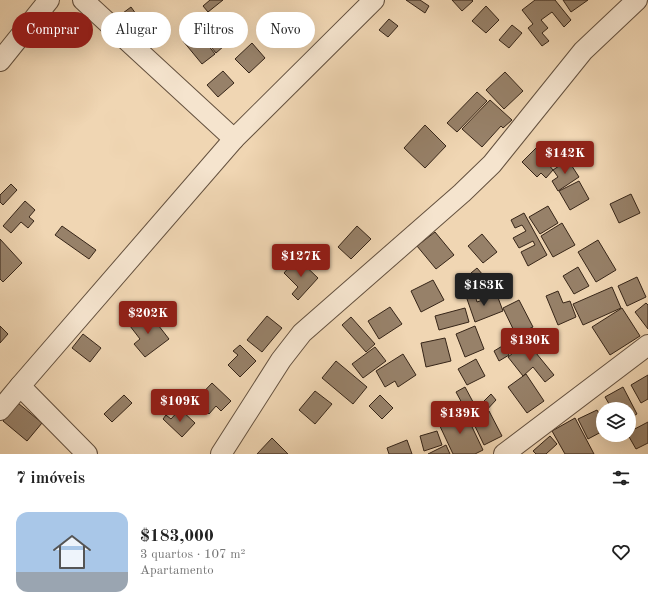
<!DOCTYPE html>
<html lang="pt">
<meta charset="utf-8">
<style>
body{margin:0;font-family:"Old Standard TT",serif;background:#f6f6f6;color:#222;height:100vh;display:flex;flex-direction:column;font-size:15px;white-space:nowrap}
*{box-sizing:border-box;margin:0}
p{font-size:13px;color:#767676}
.icon{flex:none;width:22px;height:22px;fill:none;stroke:currentColor;stroke-width:2;stroke-linecap:round;stroke-linejoin:round}
.map{position:relative;height:454px;overflow:hidden}
.panel{display:flex;flex-direction:column;background:#fff;flex:1}
.panel>*{flex:none}
.guide{position:absolute;left:12px;top:12px;width:400px;height:36px;display:flex;gap:8px}
.tools{position:absolute;left:596px;top:402px;display:grid;gap:8px}
.tools a{display:grid;place-items:center;width:40px;height:40px;border-radius:50%;background:#fff;box-shadow:0 4px 16px #0002;font-size:20px}
.price{position:absolute;translate:-50% -34px;padding:0 9px;border-radius:4px;background:#8f2418;color:#fff;font-size:13px;line-height:26px;filter:drop-shadow(0 1px 2px #0008)}
.price::after{content:'';position:absolute;left:50%;top:24px;width:12px;height:9px;margin-left:-6px;background:inherit;clip-path:polygon(0 0,100% 0,50% 100%)}
.price.selected{background:#222;color:#fff}
ul{padding:0;list-style:none}
li{display:flex;align-items:center;gap:12px;height:100px;padding:0 16px}
li span{display:grid;place-items:center;flex:none;width:112px;height:80px;border-radius:12px;color:#555}
li>.icon{margin-inline-start:auto}
span .icon{width:48px;height:48px;fill:#fffc;stroke-width:1}
li b{font-size:17px}
h2{display:flex;justify-content:space-between;align-items:center;height:48px;padding:0 16px;font-size:17px}
.chip{padding:0 14px;border-radius:18px;background:#fff;box-shadow:0 4px 16px #0002;font-size:14px;line-height:36px}
.chip.selected{background:#8f2418;color:#fff}
.map>svg:first-child{display:block}
</style>
<div class="map">
<svg width="648" height="454" viewBox="0 0 648 454">
<rect width="100%" height="100%" fill="#f0d6b3"/>
<filter id="stains"><feTurbulence type="fractalNoise" baseFrequency=".005" numOctaves="4"/><feColorMatrix values="0 0 0 0 .2 0 0 0 0 .09 0 0 0 0 .02 0 0 0 .5 -.17"/></filter>
<radialGradient id="worn" r=".72"><stop offset=".6" stop-color="#630" stop-opacity="0"/><stop offset="1" stop-color="#630" stop-opacity=".3"/></radialGradient>
<g fill="#978169" stroke="#362518">
<polygon points="210,0 223,0 208,12 203,6"/>
<polygon points="406,0 420,0 429,6 425,13"/>
<polygon points="452,0 472,0 473,1 462,11"/>
<polygon points="535,0 555,0 571,20 564,27 552,12 541,20 548,28 542,33 549,41 542,46 528,28 533,24 522,10"/>
<polygon points="563,0 588,0 571,12"/>
<polygon points="486,6 499,20 486,33 472,21"/>
<polygon points="131,7 141,21 132,27 123,13"/>
<polygon points="199,13 205,21 189,34 183,26"/>
<polygon points="389,19 398,26 388,37 379,30"/>
<polygon points="206,23 224,46 216,53 197,30"/>
<polygon points="512,25 522,33 509,48 499,40"/>
<polygon points="196,30 215,54 202,64 183,41"/>
<polygon points="252,43 265,58 249,73 235,59"/>
<polygon points="223,71 234,83 218,97 207,85"/>
<polygon points="505,72 523,91 504,109 486,90"/>
<polygon points="477,92 487,101 457,132 447,123"/>
<polygon points="490,100 512,120 503,128 501,126 482,147 462,129"/>
<polygon points="425,125 446,146 425,168 404,148"/>
<polygon points="543,141 558,156 549,165 553,170 546,178 541,173 537,177 522,162"/>
<polygon points="568,160 579,177 558,191 552,181 558,177 553,170"/>
<polygon points="579,181 589,199 570,210 559,191"/>
<polygon points="11,184 17,190 3,205 0,202 0,195"/>
<polygon points="631,194 640,213 619,223 610,204"/>
<polygon points="25,201 35,210 29,217 34,221 28,228 21,222 11,233 3,226"/>
<polygon points="548,206 558,223 540,234 529,217"/>
<polygon points="524,213 547,255 528,266 521,252 535,245 533,241 519,248 513,238 526,231 522,225 515,228 511,220"/>
<polygon points="562,223 575,245 553,257 541,236"/>
<polygon points="62,226 96,250 89,259 55,235"/>
<polygon points="357,226 371,239 351,259 338,247"/>
<polygon points="435,232 454,255 436,269 417,246"/>
<polygon points="482,234 497,252 483,263 468,246"/>
<polygon points="0,239 22,263 3,282 0,279"/>
<polygon points="598,240 616,270 596,282 578,252"/>
<polygon points="297,258 318,278 298,300 292,294 298,287 284,273"/>
<polygon points="578,267 589,286 574,294 563,276"/>
<polygon points="477,268 489,282 483,287 471,273"/>
<polygon points="637,277 646,297 627,306 618,286"/>
<polygon points="433,280 444,300 421,312 411,291"/>
<polygon points="612,287 621,308 583,325 573,304"/>
<polygon points="558,291 563,303 570,301 576,317 558,325 546,296"/>
<polygon points="475,295 477,302 497,295 503,311 475,322 467,299"/>
<polygon points="519,300 533,327 516,335 503,308"/>
<polygon points="646,303 648,305 648,329 635,312"/>
<polygon points="390,307 402,324 379,339 368,321"/>
<polygon points="465,308 469,322 439,330 435,316"/>
<polygon points="622,308 640,336 610,355 592,327"/>
<polygon points="148,312 169,339 145,357 134,344 140,339 130,326"/>
<polygon points="267,316 282,328 262,352 247,340"/>
<polygon points="351,317 375,344 366,352 342,325"/>
<polygon points="0,326 8,334 0,343"/>
<polygon points="475,326 484,349 465,357 456,334"/>
<polygon points="83,334 101,348 90,362 72,348"/>
<polygon points="445,338 451,361 426,367 421,343"/>
<polygon points="527,342 554,375 545,382 533,367 523,376 508,357"/>
<polygon points="240,345 256,361 240,377 228,365 238,355 233,351"/>
<polygon points="504,345 509,355 499,361 494,351"/>
<polygon points="375,347 386,361 363,378 352,364"/>
<polygon points="403,354 416,375 398,387 395,381 385,387 376,371"/>
<polygon points="476,359 485,376 467,385 458,369"/>
<polygon points="336,361 367,387 353,404 322,378"/>
<polygon points="526,374 544,401 527,413 508,387"/>
<polygon points="648,375 648,399 641,403 631,385"/>
<polygon points="212,383 231,401 221,411 216,406 209,414 195,401"/>
<polygon points="465,387 479,413 470,418 456,392"/>
<polygon points="623,387 637,414 629,418 629,409 612,409 605,397"/>
<polygon points="315,391 332,404 315,424 299,410"/>
<polygon points="491,394 496,400 484,413 478,407"/>
<polygon points="124,395 132,403 112,422 104,414"/>
<polygon points="380,395 393,408 382,419 369,406"/>
<polygon points="18,403 42,423 27,441 3,421"/>
<polygon points="180,409 195,423 182,437 163,419 166,415 171,419"/>
<polygon points="464,410 483,450 475,454 453,454 438,422"/>
<polygon points="597,410 603,421 603,431 588,439 578,419"/>
<polygon points="489,411 502,436 484,445 472,420"/>
<polygon points="575,418 594,454 565,454 552,431"/>
<polygon points="648,422 648,443 636,449 628,435 629,432"/>
<polygon points="437,431 442,445 424,451 420,436"/>
<polygon points="550,436 557,444 546,454 536,454 533,451"/>
<polygon points="272,438 288,454 257,454"/>
<polygon points="407,440 412,454 389,454 387,448"/>
<polygon points="446,445 450,454 428,454"/>
</g>
<g fill="none" stroke-linecap="round" stroke-linejoin="round">
<g stroke="#64513f" stroke-width="22">
<g id="street">
<polyline points="83,0 234,139"/>
<polyline points="0,61 49,0"/>
<polyline points="20,386 87,454"/>
<polyline points="0,410 20,386 234,139 374,0"/>
<polyline points="221,454 281,360 302,333 462,193 492,164 583,51 637,0"/>
<polyline points="504,454 648,345"/>
</g>
</g>
<use href="#street" stroke="#f5e4ce" stroke-width="20"/>
</g>
<rect width="100%" height="100%" filter="url(#stains)"/>
<rect width="100%" height="100%" fill="url(#worn)"/>
</svg>
<div class="tools">
<a><svg class="icon" aria-label="layers" viewBox="0 0 24 24"><path d="M12 4l9 5-9 5-9-5zM3 14l9 5 9-5"/></svg></a>
</div>
<b class="price" style="left:565px;top:175px">$142K</b>
<b class="price" style="left:301px;top:278px">$127K</b>
<b class="price selected" style="left:484px;top:307px">$183K</b>
<b class="price" style="left:148px;top:335px">$202K</b>
<b class="price" style="left:530px;top:362px">$130K</b>
<b class="price" style="left:180px;top:423px">$109K</b>
<b class="price" style="left:460px;top:435px">$139K</b>
<div class="guide">
<a class="chip selected">Comprar</a>
<a class="chip">Alugar</a>
<a class="chip">Filtros</a>
<a class="chip">Novo</a>
</div>
</div>
<section class="panel">
<h2>7 imóveis<svg class="icon" aria-label="filters" viewBox="0 0 24 24"><path d="M4 7h16M4 17h16"/><circle cx="9" cy="7" r="2"/><circle cx="15" cy="17" r="2"/></svg></h2>
<ul>
<li><span style="background:linear-gradient(#a9c7e8 75%,#9aa5b1 0)"><svg class="icon" aria-label="home" viewBox="0 0 24 24"><path d="M3 11l9-7 9 7M6 9v11h12V9"/></svg></span><div><b>$183,000</b><p>3 quartos · 107 m²</p><p>Apartamento</p></div><svg class="icon" aria-label="heart" viewBox="0 0 24 24"><path d="M12 20l-8-8c-3-5 5-10 8-4 3-6 11-1 8 4z"/></svg></li>
</ul>
</section>
